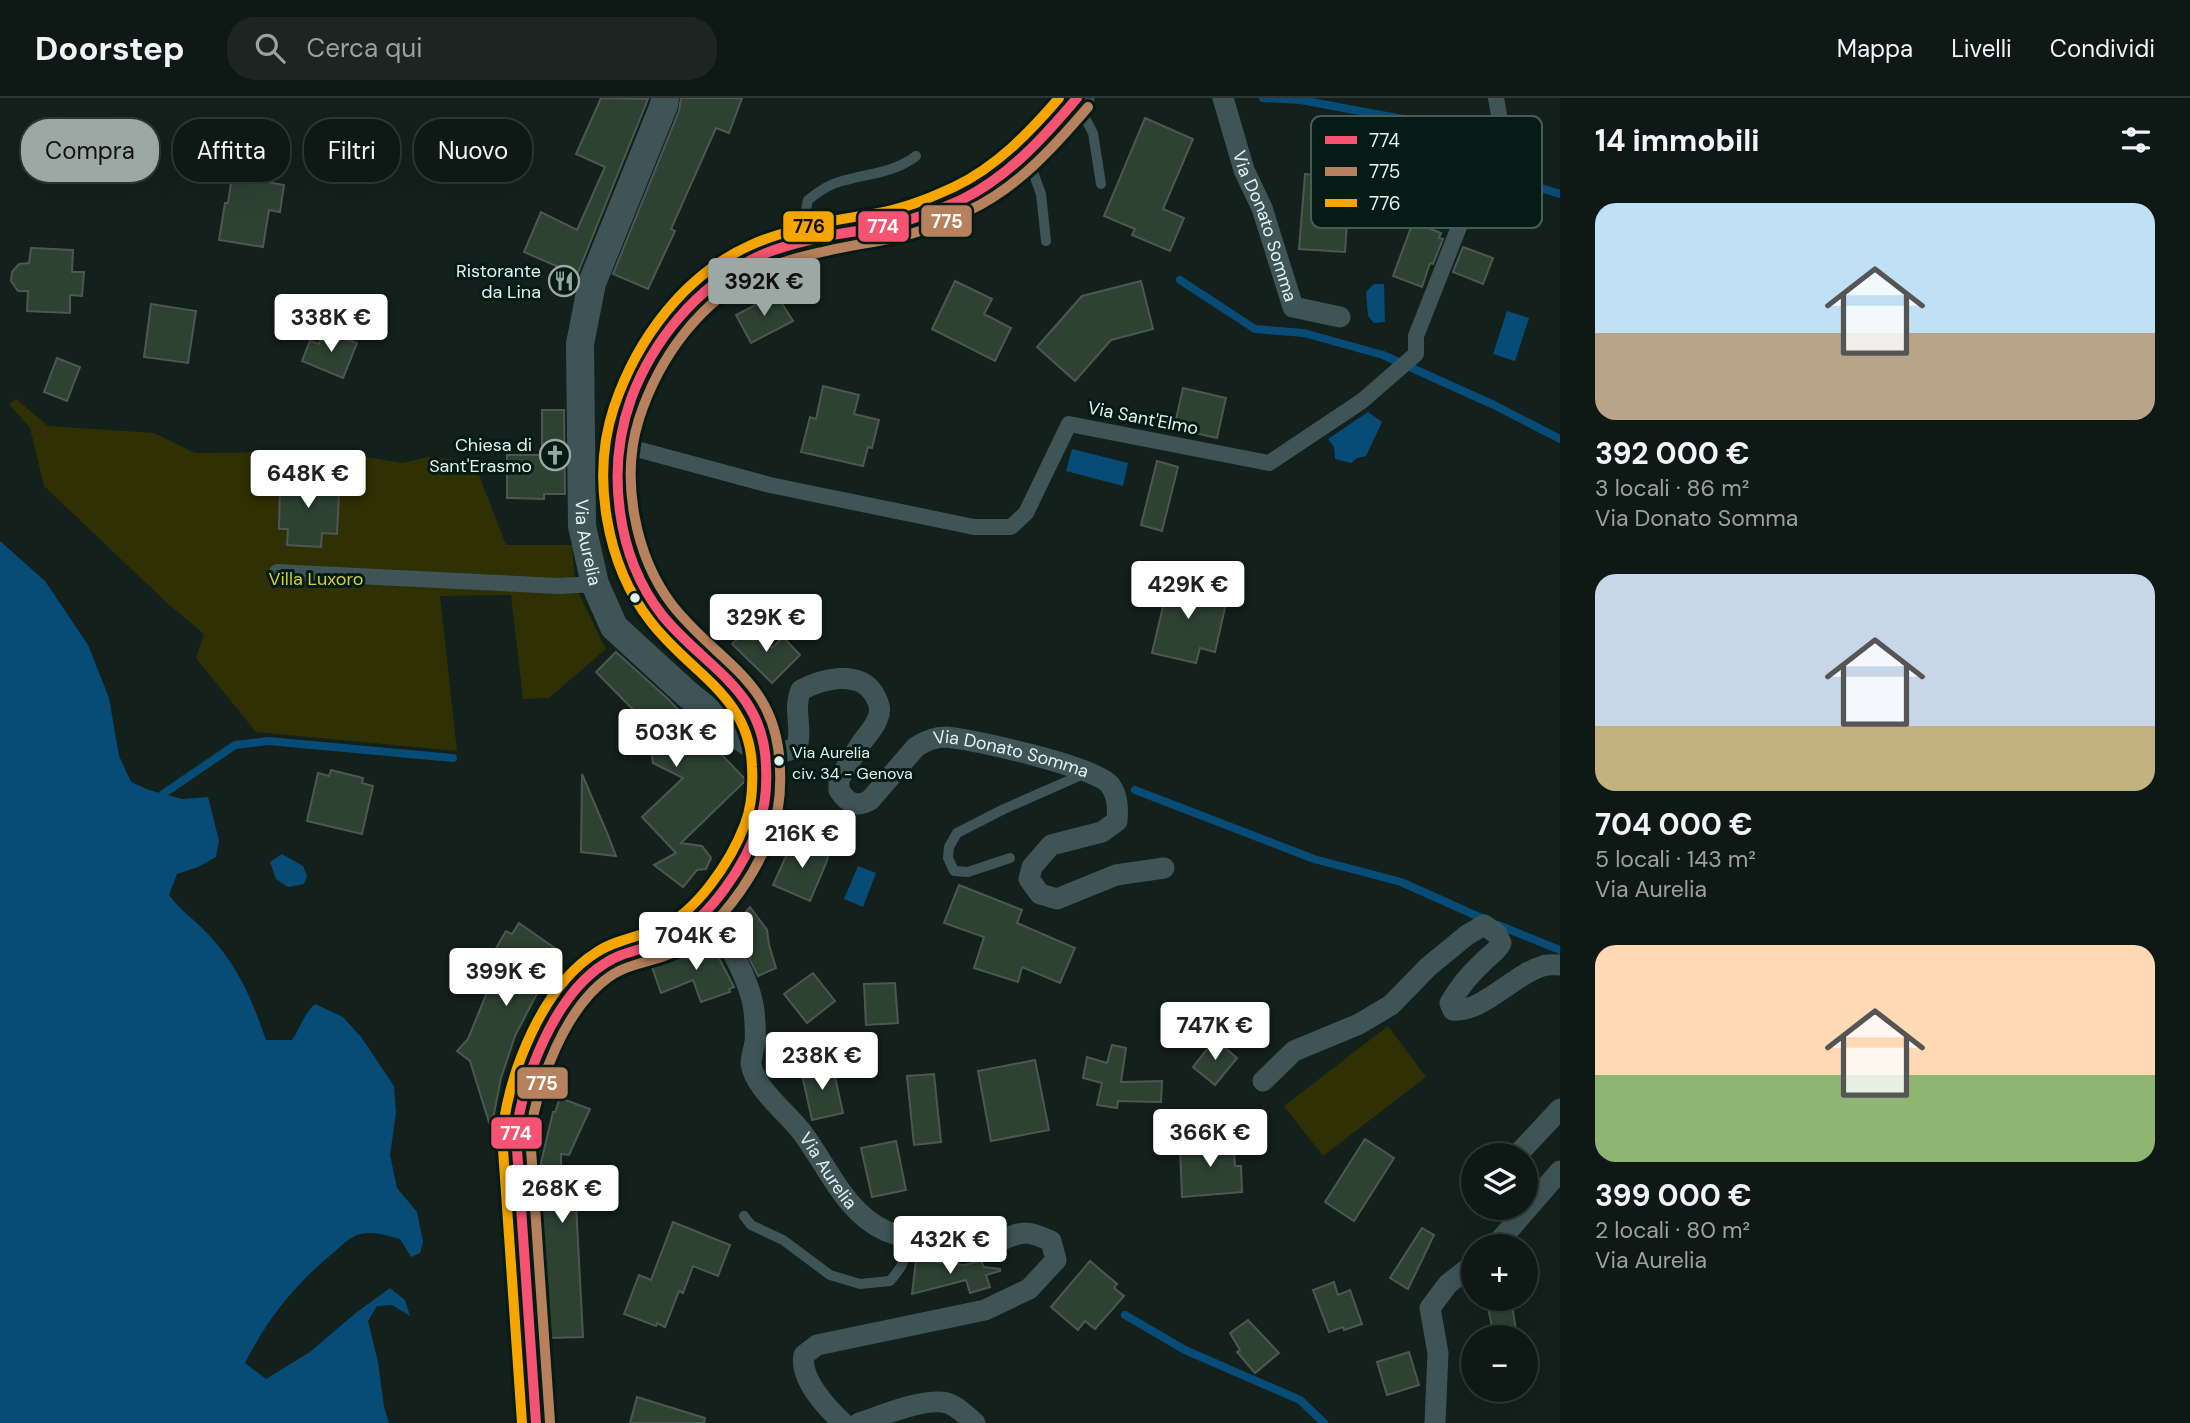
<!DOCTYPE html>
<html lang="it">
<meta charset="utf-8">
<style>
body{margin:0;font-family:"DM Sans",sans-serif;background:#1c2522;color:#f1f3f6;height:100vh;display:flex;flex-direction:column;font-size:26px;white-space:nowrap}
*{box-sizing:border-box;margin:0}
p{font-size:23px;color:#9ba0a0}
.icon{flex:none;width:38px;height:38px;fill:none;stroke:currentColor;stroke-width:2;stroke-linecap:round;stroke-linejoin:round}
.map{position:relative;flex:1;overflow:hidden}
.panel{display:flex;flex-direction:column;background:#0e1815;width:630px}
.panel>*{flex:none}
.banner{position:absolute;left:21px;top:21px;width:665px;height:63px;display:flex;gap:14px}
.buttons{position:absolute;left:1461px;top:1045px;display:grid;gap:14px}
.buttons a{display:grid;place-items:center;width:77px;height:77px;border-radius:50%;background:#0e1815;box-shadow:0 7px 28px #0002,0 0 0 2px #2e3734;font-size:35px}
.price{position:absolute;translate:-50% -60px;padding:0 16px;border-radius:7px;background:#fff;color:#222;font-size:23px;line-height:46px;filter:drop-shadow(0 2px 4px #0008)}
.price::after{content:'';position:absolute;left:50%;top:42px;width:21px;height:16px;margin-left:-10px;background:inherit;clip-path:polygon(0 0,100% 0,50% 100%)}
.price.selected{background:#9ba8a4;color:#111}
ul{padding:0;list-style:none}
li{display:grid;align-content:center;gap:14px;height:371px;padding:0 35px}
li span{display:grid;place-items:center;height:217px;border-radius:21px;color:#555}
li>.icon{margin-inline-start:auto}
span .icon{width:126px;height:126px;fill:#fffc;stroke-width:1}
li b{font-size:30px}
h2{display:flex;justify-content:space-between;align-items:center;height:84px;padding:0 35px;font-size:30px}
.chip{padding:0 24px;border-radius:28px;background:#0e1815;box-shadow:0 7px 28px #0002,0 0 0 2px #2e3734;font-size:24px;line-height:63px}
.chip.selected{background:#9ba8a4;color:#111}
header{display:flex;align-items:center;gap:42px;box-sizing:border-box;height:98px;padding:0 35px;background:#0e1815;border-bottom:2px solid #2e3734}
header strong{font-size:33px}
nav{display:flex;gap:38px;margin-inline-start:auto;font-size:24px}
.search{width:490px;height:63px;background:#1c2522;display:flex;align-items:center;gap:18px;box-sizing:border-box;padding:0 24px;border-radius:28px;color:#9ba0a0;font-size:26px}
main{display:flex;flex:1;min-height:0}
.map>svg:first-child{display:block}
</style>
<header>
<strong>Doorstep</strong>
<div class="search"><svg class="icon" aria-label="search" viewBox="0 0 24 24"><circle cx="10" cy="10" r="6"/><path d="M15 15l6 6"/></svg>Cerca qui</div>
<nav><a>Mappa</a><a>Livelli</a><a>Condividi</a></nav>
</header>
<main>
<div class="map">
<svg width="1560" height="1325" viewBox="0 0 1560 1325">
<rect width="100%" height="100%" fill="#13201c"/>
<g fill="#303005">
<polygon points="16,301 48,328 154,335 195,355 284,354 364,359 403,365 428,359 474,364 506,447 572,447 575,488 606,551 549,600 523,601 511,497 440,498 457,653 256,634 196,560 204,536 167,505 44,388 30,330 9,306"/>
<polygon points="1388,928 1426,979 1323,1058 1284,1008"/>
</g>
<g fill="#064c77">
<polygon points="1374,186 1384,186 1385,224 1374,225 1368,218 1366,194"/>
<polygon points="1507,213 1529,220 1515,263 1493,256"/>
<polygon points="1368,314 1382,324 1366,358 1357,360 1351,365 1335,361 1334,349 1328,341"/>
<polygon points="1072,351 1128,365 1123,388 1066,373"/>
<path d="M0,443l45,40 43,64 21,53 10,58 12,26 18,8 33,9 26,-2 11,44 -3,16 -18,10 -21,7 -8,21c11,15 26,25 39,39 31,34 43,63 58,106h26c8,-11 12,-27 23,-36l28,13 18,20 33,49 2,27 -6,42 7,33 20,24 6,30 -3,11 -9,4 -11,-18c-15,-4 -32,-10 -47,-2 -8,4 -15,12 -21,17 -37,30 -66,67 -87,109l21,16 44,-27 47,-40 33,-24 15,12 5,16 -18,-11 -15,1 -9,15 10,41 6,45 5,16h-389z"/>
<polygon points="282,756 303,768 307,778 304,786 288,789 276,781 270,764"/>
<polygon points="858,768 876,775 863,809 844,801"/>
</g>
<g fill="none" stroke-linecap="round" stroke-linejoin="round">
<g stroke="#064c77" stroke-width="8">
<polyline points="1263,0 1301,2 1408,22 1464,44 1517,83 1560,96"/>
<polyline points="1180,182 1255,231 1304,235 1383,257 1494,307 1560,341"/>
<polyline points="1135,692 1314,761 1401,784 1486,822"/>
<polyline points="163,696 235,647 268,643 453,660"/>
<polyline points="1498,827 1560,852"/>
<polyline points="1125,1217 1185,1252 1300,1302 1324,1325"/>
</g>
</g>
<g fill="#2e4232" stroke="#4e5652" stroke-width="2">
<polygon points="601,0 648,1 577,177 524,154 541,114 577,132 605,69 576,56"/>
<polygon points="681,0 742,0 729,35 716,30 671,131 675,133 648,191 613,176 679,13"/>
<polygon points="1145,20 1193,41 1163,111 1184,120 1170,153 1132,137 1135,131 1104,118"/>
<polygon points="1305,76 1350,80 1345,154 1299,151"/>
<polygon points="232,78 284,87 280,114 269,112 263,149 219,142 225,105 228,105"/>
<polygon points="1413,124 1441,135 1439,140 1443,141 1433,166 1430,165 1422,189 1393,178"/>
<polygon points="1463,149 1493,160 1483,186 1453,174"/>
<polygon points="31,150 73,152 72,174 84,174 82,198 70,197 70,215 27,213 28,193 18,193 11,183 12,174 19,166 29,165"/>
<polygon points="955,183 992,201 984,216 1011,230 995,263 932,231"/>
<polygon points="1141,183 1153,231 1111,242 1075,283 1037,249 1082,198"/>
<polygon points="776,196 793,223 751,245 736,217"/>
<polygon points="151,206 196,213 188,265 144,259"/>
<polygon points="324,232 357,245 343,280 302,263 310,243 319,246"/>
<polygon points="57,260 80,269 67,303 44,294"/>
<polygon points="823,288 859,297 854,316 879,322 872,350 868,349 863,368 801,354 810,319 816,321"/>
<polygon points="1183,290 1226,300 1217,340 1174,330"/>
<polygon points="542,312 564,312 565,396 544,396 544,401 507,400 507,357 542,357"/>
<polygon points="1157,363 1178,369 1162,433 1141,427"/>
<polygon points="286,375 314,376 313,383 330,384 330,395 339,395 337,436 322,435 321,449 287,447 288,431 279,431 280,391 285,392"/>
<polygon points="1170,479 1214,489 1211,502 1226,505 1215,554 1200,550 1196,565 1152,555"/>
<polygon points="750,528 772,550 783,539 800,557 772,585 732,546"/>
<polygon points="616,554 668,601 746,682 681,745 702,748 711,760 706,771 697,772 683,789 654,767 676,755 642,719 683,680 653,665 651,652 658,637 596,574"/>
<polygon points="331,672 363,680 362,685 373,688 362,736 307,723 318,675 329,678"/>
<polygon points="582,676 608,737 616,758 581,754"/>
<polygon points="818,745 829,751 827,763 810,803 773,787 791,747 798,750"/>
<polygon points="959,787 1022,812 1017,825 1075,850 1060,885 1022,869 1018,884 974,870 984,839 944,825"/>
<polygon points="750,809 767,832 769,847 776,870 758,878 733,828"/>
<polygon points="519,825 559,853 515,938 501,980 491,1031 470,963 457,953 468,941 498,867 489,862 506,833 512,836"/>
<polygon points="708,839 734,889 729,891 730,894 701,904 693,882 661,895 652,869 682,857"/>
<polygon points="813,875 835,903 807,925 784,896"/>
<polygon points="895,885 898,925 866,927 864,886"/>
<polygon points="1215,941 1237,960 1215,987 1193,969"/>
<polygon points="1112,947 1126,950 1121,984 1162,983 1161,1004 1118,1003 1117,1010 1097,1007 1102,985 1083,980 1087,959 1107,965"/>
<polygon points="1035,962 1049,1032 991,1043 978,973"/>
<polygon points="832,965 843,1015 812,1022 801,972"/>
<polygon points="934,976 941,1044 914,1047 907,978"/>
<polygon points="560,1000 590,1011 569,1057 561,1056 561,1106 576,1106 583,1239 550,1240 540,1069 553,1014 555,1014"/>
<polygon points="1233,1039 1235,1068 1241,1068 1242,1094 1182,1099 1180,1049 1206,1047 1206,1041"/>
<polygon points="1365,1041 1394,1060 1354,1123 1325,1104"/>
<polygon points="896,1043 906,1092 872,1099 861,1050"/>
<polygon points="673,1124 730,1147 718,1178 693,1168 683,1195 679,1193 665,1229 657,1225 656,1228 624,1216 639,1177 651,1182"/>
<polygon points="1422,1130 1434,1137 1408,1191 1390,1180"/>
<polygon points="916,1162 964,1167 981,1163 984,1169 1000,1171 1000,1173 986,1177 990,1189 970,1195 966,1182 912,1196"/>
<polygon points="1090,1163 1117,1186 1114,1190 1124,1198 1095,1231 1085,1223 1078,1232 1051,1209"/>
<polygon points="1334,1184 1338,1197 1350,1192 1362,1226 1344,1232 1343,1229 1329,1234 1313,1192"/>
<polygon points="1511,1200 1517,1239 1494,1239 1487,1204"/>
<polygon points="1248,1222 1279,1255 1255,1275 1237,1254 1240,1252 1230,1235"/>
<polygon points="1409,1254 1419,1287 1387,1297 1377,1264"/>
<polygon points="637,1299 705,1320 704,1325 630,1325"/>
</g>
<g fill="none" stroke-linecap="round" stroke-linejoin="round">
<g stroke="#3e5457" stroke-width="10">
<polyline points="1078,7 1093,35 1101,86"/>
<polyline points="1029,63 1041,96 1046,143"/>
<path d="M807,140l-3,-19 4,-19c11,-9 21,-16 34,-19 27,-8 52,-8 74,-25"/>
<polyline points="1010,760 968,774 954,773 948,760 949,749 957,735 1004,711 1086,675"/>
<path d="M744,1118l7,9 32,15 47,35 30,9 30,-3c13,-15 20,-24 10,-44"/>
</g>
<g stroke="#3e5457" stroke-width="16">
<polyline points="618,346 770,387 974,429 1011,429 1026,415 1069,326 1269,365 1362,303 1416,256 1416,238 1459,129 1505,51 1496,0"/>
<polyline points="277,474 560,488 595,486"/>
</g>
<g stroke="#3e5457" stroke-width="21">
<path id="s1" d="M1223,0l21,72 18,38 31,99 47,10"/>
<path id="s2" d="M766,655l17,-1 13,-4c8,-17 -4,-38 5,-58 21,-11 58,-21 73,4 5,9 8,16 3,26 -3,8 -10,15 -15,22 -8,12 -15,25 -23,37v11c8,13 18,18 31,10l46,-53c9,-6 19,-10 30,-10 26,2 151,30 164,48 8,11 8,23 7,36l-15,11 -51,13 -19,22 -3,12 11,15 17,5 59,-24 48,-7"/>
<path id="s3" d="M706,813c18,22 45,71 48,100 1,10 2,21 1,31 -1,7 -4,15 -4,22 3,23 36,49 50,67 27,35 43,81 85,100 18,8 70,17 89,17 18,0 34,-15 51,-15 8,0 17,5 25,8l5,19 -27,29 -44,21 -168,35 -13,10c-5,23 23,53 39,68"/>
<path d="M1263,983l31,-30 65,-27 32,-19 37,-38 39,-32 17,-10 13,9 4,9c-4,9 -12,12 -19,20 -12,11 -24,26 -32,40l3,7c29,3 61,-36 90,-44 5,-2 11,-1 17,-1"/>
<polyline points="1517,1057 1560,1011"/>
<polyline points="1495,1148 1560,1073"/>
<path d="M859,1325c22,-7 66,-26 88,-20 10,3 20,13 28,20"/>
<polyline points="1435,1325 1438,1255 1430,1210 1448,1186 1474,1166"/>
</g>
<path stroke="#3e5457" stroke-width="28" id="s4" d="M665,0l-1,7 -72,178 -12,61 2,182 13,58 19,43 72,66 53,43 27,17"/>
<path stroke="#385256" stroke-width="35" d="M536,1325l-20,-288c2,-48 44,-145 87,-171 21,-13 47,-15 69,-26 31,-15 69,-69 82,-100 11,-24 13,-45 12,-71 0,-16 -3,-35 -10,-50 -12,-27 -38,-45 -58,-65 -14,-13 -29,-28 -40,-43 -36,-49 -50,-130 -34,-188 19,-66 61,-125 122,-158 18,-11 41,-16 61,-22 28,-8 58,-11 87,-17 23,-6 46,-15 68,-25 46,-21 83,-63 115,-101"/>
<g stroke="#051b16" stroke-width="16">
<path id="bus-1" d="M536,1325l-20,-288c7,-57 38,-139 88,-171 20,-14 46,-15 68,-26 38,-20 74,-74 87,-114 7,-19 8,-38 7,-58 -2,-77 -61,-98 -104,-151 -46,-59 -56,-146 -31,-216 22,-59 65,-111 122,-140 21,-11 46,-17 69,-22 24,-5 49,-7 72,-13 24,-6 47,-15 69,-25 46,-23 81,-62 114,-101"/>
</g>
<g stroke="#051b16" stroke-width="16">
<path id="bus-2" d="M550,1324l-20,-287c7,-52 35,-127 79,-158 18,-13 42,-15 61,-23 45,-18 84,-76 101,-120 8,-21 10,-42 9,-64 -2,-89 -59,-104 -107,-164 -38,-49 -53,-127 -34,-187 20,-62 61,-118 121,-148 19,-9 41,-14 62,-19 24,-6 48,-9 71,-14 26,-5 52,-15 75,-27 49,-23 85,-63 120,-104"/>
</g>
<g stroke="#051b16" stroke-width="16">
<path id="bus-3" d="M522,1325l-20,-288c7,-62 40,-149 95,-183 18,-12 41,-15 61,-23 38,-15 73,-68 87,-105 7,-18 8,-38 7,-57 -2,-71 -62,-94 -101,-145 -45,-57 -60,-146 -37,-215 23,-68 70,-132 137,-162 20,-9 42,-15 63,-20 26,-7 53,-9 78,-15 22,-5 42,-14 62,-23 42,-20 75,-54 105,-89"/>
</g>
<use href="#bus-1" stroke="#f65372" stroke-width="10"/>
<use href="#bus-2" stroke="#b6815c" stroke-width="10"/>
<use href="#bus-3" stroke="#f7a600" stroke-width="10"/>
</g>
<defs>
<g id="restaurant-ring" transform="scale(1.575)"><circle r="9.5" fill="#051b16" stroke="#9ba8a4" stroke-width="1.5"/><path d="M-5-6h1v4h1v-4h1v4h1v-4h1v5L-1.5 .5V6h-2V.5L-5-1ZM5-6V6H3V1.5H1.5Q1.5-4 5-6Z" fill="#9ba8a4"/></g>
<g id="church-ring" transform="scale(1.575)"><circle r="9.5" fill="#051b16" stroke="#9ba8a4" stroke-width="1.5"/><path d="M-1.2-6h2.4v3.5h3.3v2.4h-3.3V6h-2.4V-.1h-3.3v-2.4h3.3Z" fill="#9ba8a4"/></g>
</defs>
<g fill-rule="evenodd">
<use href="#restaurant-ring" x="564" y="183"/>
<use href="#church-ring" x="555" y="357"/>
</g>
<g fill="#e4f2ee" stroke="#051b16" stroke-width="2.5">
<circle cx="635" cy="500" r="6"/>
<circle cx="779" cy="663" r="6"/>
</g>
<g text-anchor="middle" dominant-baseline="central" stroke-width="6" stroke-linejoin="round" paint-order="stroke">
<g font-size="16" fill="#e4f2ee" stroke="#051b16" text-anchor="start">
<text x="792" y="654">Via Aurelia<tspan x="792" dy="21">civ. 34 - Genova</tspan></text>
</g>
<g font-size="18" fill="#e4f2ee" stroke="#051b16">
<text stroke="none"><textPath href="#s1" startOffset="135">Via Donato Somma</textPath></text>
<text transform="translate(1143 320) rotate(11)">Via Sant'Elmo</text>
<text stroke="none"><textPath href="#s4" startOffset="460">Via Aurelia</textPath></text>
<text stroke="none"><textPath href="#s2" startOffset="485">Via Donato Somma</textPath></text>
<text stroke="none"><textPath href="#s3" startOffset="298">Via Aurelia</textPath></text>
</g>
<g font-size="18" fill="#e4f2ee" stroke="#051b16" text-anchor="end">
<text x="541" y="173">Ristorante<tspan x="541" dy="21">da Lina</tspan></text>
<text x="532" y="347">Chiesa di<tspan x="532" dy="21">Sant'Erasmo</tspan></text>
</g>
<g font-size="18" fill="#d3cd3b" stroke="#051b16">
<text x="316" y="481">Villa Luxoro</text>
</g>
</g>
<rect x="1311" y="18" width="231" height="112" rx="10" fill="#051b16" stroke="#485c57" stroke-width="2"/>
<rect x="1325" y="38" width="32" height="8" fill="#f65372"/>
<rect x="1325" y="69" width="32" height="9" fill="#b6815c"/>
<rect x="1325" y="101" width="32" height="8" fill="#f7a600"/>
<g font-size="19" fill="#e4f2ee">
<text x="1369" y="49">774</text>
<text x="1369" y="80">775</text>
<text x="1369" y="112">776</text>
</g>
<g stroke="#051b16" stroke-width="2.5">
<rect x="920" y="106" width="53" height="34" rx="7" fill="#b6815c"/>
<rect x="782" y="112" width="53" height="33" rx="7" fill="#f7a600"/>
<rect x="857" y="112" width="53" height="33" rx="7" fill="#f65372"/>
<rect x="516" y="968" width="53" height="34" rx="7" fill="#b6815c"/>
<rect x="490" y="1018" width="53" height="34" rx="7" fill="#f65372"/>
</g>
<g font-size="19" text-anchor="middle" font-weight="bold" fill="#fff">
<text x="947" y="130">775</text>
<text x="883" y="135">774</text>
<text x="542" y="992">775</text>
<text x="516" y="1042">774</text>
</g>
<g font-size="19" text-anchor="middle" font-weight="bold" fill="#111">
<text x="809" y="135">776</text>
</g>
</svg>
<div class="buttons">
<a><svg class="icon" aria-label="layers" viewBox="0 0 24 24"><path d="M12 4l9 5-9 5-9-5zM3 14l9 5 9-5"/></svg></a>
<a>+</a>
<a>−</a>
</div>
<b class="price selected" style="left:764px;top:220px">392K €</b>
<b class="price" style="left:331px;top:256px">338K €</b>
<b class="price" style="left:308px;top:412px">648K €</b>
<b class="price" style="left:1188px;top:523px">429K €</b>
<b class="price" style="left:766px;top:556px">329K €</b>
<b class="price" style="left:676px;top:671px">503K €</b>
<b class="price" style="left:802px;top:772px">216K €</b>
<b class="price" style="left:696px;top:874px">704K €</b>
<b class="price" style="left:506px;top:910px">399K €</b>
<b class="price" style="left:1215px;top:964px">747K €</b>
<b class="price" style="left:822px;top:994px">238K €</b>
<b class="price" style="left:1210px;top:1071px">366K €</b>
<b class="price" style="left:562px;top:1127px">268K €</b>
<b class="price" style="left:950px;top:1178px">432K €</b>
<div class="banner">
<a class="chip selected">Compra</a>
<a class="chip">Affitta</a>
<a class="chip">Filtri</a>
<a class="chip">Nuovo</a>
</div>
</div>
<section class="panel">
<h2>14 immobili<svg class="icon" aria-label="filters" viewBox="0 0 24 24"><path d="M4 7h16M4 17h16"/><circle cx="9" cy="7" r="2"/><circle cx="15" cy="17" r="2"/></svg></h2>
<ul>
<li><span style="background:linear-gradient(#bfe0f5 60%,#b9a48a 0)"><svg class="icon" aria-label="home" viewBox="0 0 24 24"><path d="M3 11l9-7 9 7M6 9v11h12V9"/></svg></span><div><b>392 000 €</b><p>3 locali · 86 m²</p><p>Via Donato Somma</p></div></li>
<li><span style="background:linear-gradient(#c9d6e8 70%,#c2b280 0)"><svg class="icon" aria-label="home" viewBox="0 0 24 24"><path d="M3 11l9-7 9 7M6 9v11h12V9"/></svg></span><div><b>704 000 €</b><p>5 locali · 143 m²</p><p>Via Aurelia</p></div></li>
<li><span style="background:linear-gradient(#ffd9b3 60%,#8fb573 0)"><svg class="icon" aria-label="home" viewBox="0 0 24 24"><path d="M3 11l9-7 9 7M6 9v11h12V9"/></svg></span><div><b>399 000 €</b><p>2 locali · 80 m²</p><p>Via Aurelia</p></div></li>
</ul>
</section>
</main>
